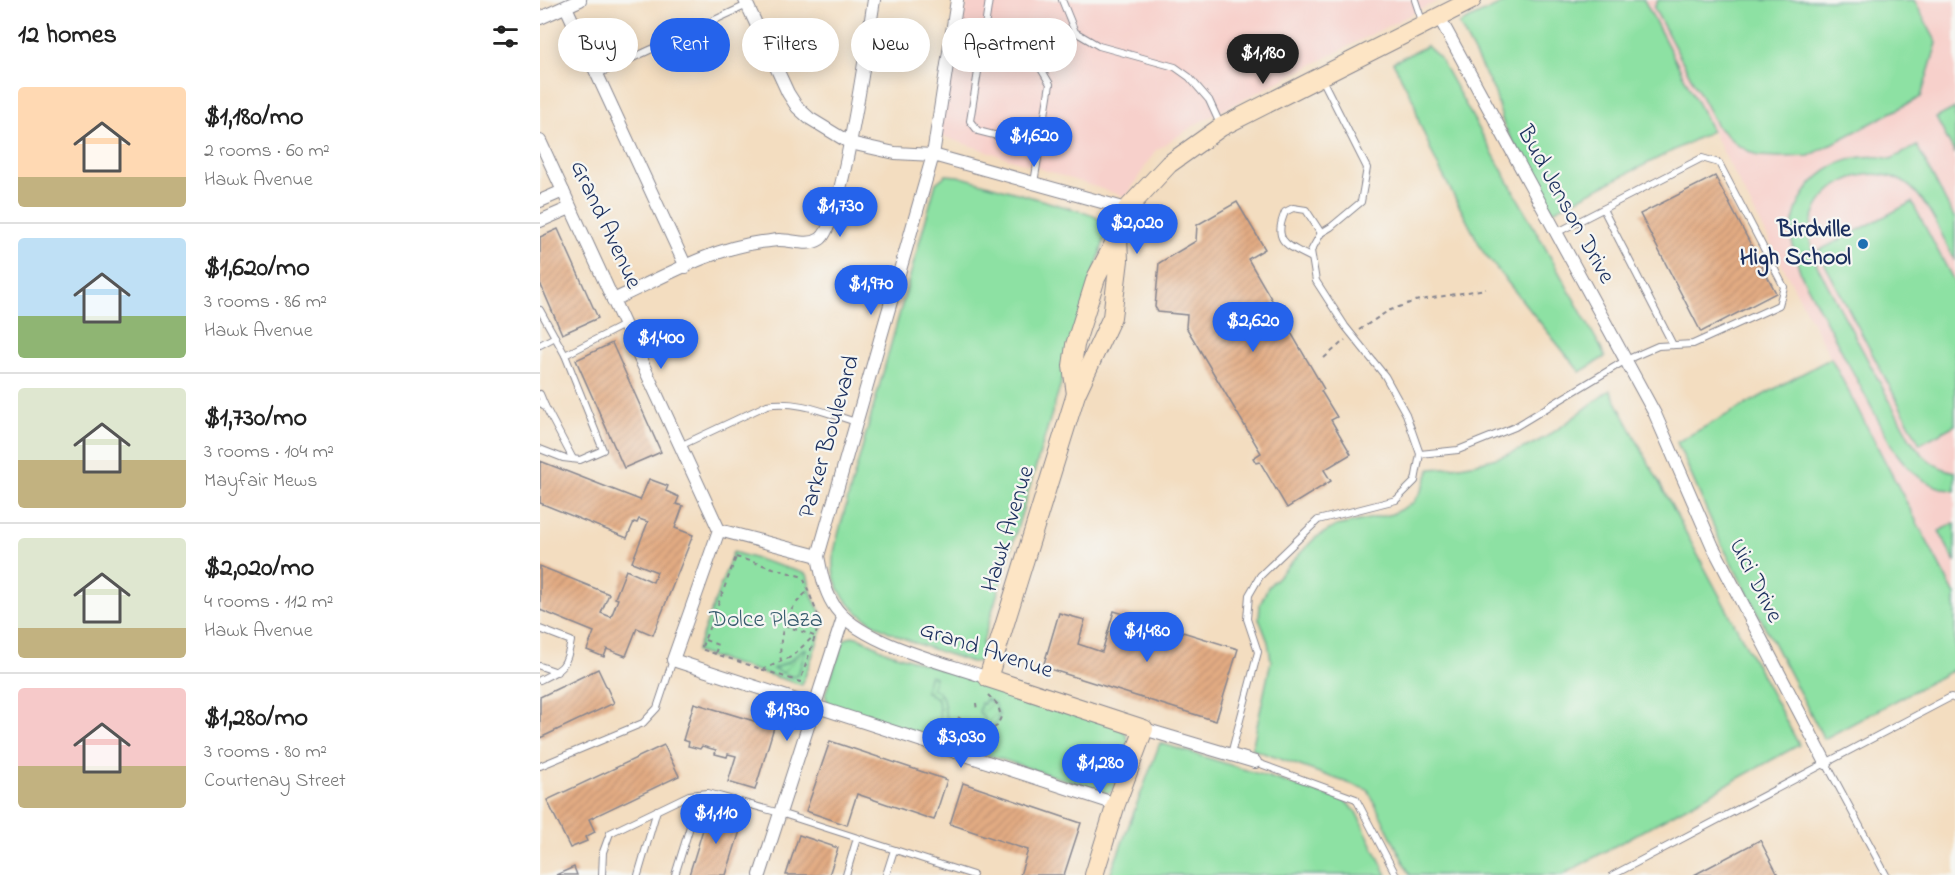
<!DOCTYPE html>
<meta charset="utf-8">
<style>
body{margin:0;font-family:"Indie Flower",sans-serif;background:#f6f6f6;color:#222;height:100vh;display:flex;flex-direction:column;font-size:22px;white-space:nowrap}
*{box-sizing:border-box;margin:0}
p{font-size:20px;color:#767676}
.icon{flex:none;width:33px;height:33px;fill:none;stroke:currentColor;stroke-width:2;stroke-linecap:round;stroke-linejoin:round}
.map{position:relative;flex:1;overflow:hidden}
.drawer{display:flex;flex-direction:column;background:#fff;width:540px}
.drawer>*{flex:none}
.banner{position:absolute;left:18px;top:18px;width:570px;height:54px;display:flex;gap:12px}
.price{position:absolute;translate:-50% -51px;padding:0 14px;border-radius:21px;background:#2563eb;color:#fff;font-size:20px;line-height:39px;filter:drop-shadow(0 2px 3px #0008)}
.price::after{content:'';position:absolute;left:50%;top:36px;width:18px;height:14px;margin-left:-9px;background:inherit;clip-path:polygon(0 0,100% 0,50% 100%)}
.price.selected{background:#222;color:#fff}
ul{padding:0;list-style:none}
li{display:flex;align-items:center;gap:18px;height:150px;padding:0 18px}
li+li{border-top:2px solid #e0e0e0}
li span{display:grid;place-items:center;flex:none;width:168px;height:120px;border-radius:6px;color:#555}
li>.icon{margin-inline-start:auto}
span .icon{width:72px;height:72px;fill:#fffc;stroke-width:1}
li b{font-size:26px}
h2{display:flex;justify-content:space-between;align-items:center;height:72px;padding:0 18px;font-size:26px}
.tag{padding:0 21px;border-radius:27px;background:#fff;box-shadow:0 3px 15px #0003;font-size:21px;line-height:54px}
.tag.selected{background:#2563eb;color:#fff}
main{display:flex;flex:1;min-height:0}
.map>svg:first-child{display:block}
</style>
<main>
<section class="drawer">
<h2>12 homes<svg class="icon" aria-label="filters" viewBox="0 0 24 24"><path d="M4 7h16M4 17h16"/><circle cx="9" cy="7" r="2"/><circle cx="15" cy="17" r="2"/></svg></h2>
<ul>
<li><span style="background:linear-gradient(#ffd9b3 75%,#c2b280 0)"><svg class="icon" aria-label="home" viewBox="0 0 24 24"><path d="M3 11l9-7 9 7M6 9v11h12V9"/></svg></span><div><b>$1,180/mo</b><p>2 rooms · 60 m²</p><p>Hawk Avenue</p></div></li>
<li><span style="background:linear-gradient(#bfe0f5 65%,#8fb573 0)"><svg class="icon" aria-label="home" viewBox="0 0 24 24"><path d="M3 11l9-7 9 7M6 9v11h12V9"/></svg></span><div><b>$1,620/mo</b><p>3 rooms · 86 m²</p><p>Hawk Avenue</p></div></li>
<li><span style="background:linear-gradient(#dfe7d0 60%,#c2b280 0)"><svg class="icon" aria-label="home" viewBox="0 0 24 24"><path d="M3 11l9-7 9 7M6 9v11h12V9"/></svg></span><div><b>$1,730/mo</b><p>3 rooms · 104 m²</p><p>Mayfair Mews</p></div></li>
<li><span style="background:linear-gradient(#dfe7d0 75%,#c2b280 0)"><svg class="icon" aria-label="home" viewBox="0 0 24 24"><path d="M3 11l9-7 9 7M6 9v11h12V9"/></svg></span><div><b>$2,020/mo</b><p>4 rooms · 112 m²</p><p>Hawk Avenue</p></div></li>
<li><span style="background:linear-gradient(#f6c9c9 65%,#c2b280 0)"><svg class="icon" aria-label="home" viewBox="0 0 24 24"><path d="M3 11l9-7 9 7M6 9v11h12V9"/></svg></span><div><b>$1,280/mo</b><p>3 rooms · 80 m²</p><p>Courtenay Street</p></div></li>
</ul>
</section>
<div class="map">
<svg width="1415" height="875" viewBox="0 0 1415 875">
<defs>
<pattern id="garden-furrows" width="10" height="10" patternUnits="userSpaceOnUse" patternTransform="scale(1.5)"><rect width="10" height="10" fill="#8de1a3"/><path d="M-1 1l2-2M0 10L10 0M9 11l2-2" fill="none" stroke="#79c18f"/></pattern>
<pattern id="building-hatch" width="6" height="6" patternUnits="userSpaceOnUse" patternTransform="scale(1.5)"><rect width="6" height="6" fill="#e2ab82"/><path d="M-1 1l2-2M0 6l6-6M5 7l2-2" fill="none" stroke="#c19373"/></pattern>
</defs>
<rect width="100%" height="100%" fill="#f6f6f2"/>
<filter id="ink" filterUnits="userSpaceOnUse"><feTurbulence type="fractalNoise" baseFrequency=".0167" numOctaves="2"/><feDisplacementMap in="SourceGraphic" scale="12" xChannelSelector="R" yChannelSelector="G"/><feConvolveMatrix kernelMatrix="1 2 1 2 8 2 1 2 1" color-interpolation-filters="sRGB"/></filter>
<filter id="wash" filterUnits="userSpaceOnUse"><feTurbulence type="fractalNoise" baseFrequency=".008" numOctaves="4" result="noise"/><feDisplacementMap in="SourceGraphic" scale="24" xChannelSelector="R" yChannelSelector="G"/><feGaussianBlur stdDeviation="1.35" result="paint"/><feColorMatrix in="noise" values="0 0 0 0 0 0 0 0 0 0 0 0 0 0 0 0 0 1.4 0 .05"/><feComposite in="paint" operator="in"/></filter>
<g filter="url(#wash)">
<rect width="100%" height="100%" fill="#f3ddc0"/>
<g fill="#f7d0cb">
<polygon points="427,0 899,0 658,123 615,151 586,197 398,135"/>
<polygon points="1104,0 1415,0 1415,595 1172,131"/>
</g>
<g fill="#8de1a3" stroke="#548880" stroke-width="1.5">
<polygon points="969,0 1104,0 1172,131 1013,211 964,126 955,93 919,24"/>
<polygon points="1118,0 1374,0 1397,43 1381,97 1269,156 1240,157 1218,156 1197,145 1177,126 1114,8"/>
<polygon points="887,46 899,57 1060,346 1065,357 1040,372 944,253 896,162 879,122 874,102 853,62"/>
<polygon points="1415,108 1415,154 1396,118"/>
<path d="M1377,146l38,73v42c-13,-24 -27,-63 -50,-78 -39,-24 -94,4 -95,51 -1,11 4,21 7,31l93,174c12,17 24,29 45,33v19c-29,-4 -46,-19 -62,-43l-92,-174c-5,-15 -10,-29 -9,-45 5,-49 52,-82 99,-70z"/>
<path d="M406,175l12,1 132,38 9,5 7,15 -124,411 8,3 -6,13 -13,1c-47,-17 -143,-38 -138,-103 2,-16 8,-34 12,-50l91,-326z"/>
<polygon points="1372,202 1415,283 1415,425 1380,444 1278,251"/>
<polygon points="1291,358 1415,595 1415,669 1284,739 1180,541 1137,442"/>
<path d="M1070,390l189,355 -237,130h-152l-42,-85 -116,-41 19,-88 -3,-19 -9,-23 1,-14 8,-18 47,-49 21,-12 56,-12 21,-11 9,-13 8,-21c40,-2 81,-12 116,-32 22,-14 43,-32 64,-47z"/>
<polygon points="1415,523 1415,562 1399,531"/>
<polygon points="193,552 267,574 273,598 285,621 262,685 156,652"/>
<path d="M312,636l8,2 27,14 230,73c24,14 3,47 -5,66l-5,2 -279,-89 -3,-10 19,-54z"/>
<polygon points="620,743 805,801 816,812 847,875 570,875"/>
</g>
<g fill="url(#garden-furrows)" stroke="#548880" stroke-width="1.5">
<polygon points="263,649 266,649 258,675 253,677 233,669 250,661"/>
<path d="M390,675l5,2 -3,11c16,9 10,15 14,29l5,3 4,-1 5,9 -13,1v-3l-7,-7 -2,-20 -13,-8z"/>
<polygon points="446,699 454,703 459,714 457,722 445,731 444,718 439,712 441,703 444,704"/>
</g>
<g id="blocks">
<g fill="url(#building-hatch)">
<polygon points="1175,176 1236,293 1161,332 1100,214"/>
<polygon points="697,202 725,249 708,259 784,389 781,391 797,417 791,420 811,454 784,470 791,481 747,508 720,462 716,463 713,458 721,453 646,327 647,315 618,312 615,307 619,263 656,241 657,225"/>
<polygon points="18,229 58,318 22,334 0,283 0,237"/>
<polygon points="72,343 121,452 84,468 36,360"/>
<polygon points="0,461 100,500 109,479 128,486 126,491 139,497 136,504 143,506 135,528 153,535 113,635 97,628 86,656 67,649 64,657 47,650 54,632 0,610 0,566 69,594 61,613 71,617 78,599 75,598 86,570 113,582 117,572 92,562 108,522 99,519 97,523 94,522 87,538 0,503"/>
<polygon points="574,611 698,649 676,721 503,667 519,613 545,620 538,644 562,652"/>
<polygon points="58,669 74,703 0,738 0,697"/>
<polygon points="154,703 234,727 215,790 188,782 196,756 188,754 187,757 175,754 176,750 162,746 160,749 148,746 149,742 143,740"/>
<polygon points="290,741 407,780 394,820 317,794 307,825 266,811"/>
<polygon points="124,745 139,776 49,819 55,832 45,837 47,841 30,848 7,800"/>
<polygon points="423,783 541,823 524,875 480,875 488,850 410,824"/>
<polygon points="169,810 203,821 186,875 149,875"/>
<polygon points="259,835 298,848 289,875 246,875"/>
<polygon points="1220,840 1238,875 1154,875"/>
<polygon points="34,867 37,875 16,875"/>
</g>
</g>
</g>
<g filter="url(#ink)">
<use href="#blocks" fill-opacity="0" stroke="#87868f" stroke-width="1.5"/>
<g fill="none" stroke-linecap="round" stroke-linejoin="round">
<g stroke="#87868f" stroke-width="8">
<g id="lane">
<polyline points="522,0 535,32 559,46 635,67 649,77 669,100 680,124"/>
<polyline points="875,0 883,24"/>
<polyline points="441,53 449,0"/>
<polyline points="58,74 207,5"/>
<polyline points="781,77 827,168 821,202 791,227 781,233 771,251 776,281 805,326 845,376 866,414 880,454"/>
<polyline points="494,183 510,84 500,67 441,53 430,121 438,131 501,147"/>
<polyline points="1063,209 1133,345"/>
<path d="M772,258c-25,-13 -40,-16 -27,-46l8,-4 13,2 15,23"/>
<polyline points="0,310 25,355"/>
<polyline points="0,345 15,337"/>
<polyline points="0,394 5,406"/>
<polyline points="0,403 5,406 33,459"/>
<path d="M140,446l87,-41c29,-6 62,9 89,17"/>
<polyline points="0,449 23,458 40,460 63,450 25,355 84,325"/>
<path d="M0,629l31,12c-5,26 -7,27 -31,39"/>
<polyline points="0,666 17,672"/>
<polyline points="691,754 718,652 707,619 709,595 720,576 778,520 856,500 875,481 880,454 918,450 975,427 1086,360 1118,346 1153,344 1239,305 1244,287 1179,163 1162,158 1016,233"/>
<polyline points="715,762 816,799 856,875"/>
<polyline points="1286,763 1346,875"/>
<polyline points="0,766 103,723 117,708 133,660"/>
<polyline points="62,875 63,852 70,833 149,795 168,793 240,813 433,875"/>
<polyline points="98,875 117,810"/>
<polyline points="135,875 160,794"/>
<polyline points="306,875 317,838"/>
<polyline points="346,875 354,850"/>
<polyline points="1073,875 1411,697 1415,699"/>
</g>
</g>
<g stroke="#87868f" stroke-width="14">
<g id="street">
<polyline points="205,0 248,93 257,107 269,118 310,143 355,153 393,155 587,209"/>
<path d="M417,0l-24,155 -115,401c3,16 6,33 15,48 23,39 113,59 155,74"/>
<polyline points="26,7 146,267"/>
<polyline points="899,17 1115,414 1173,547 1286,763"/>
<polyline points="0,18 40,0"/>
<polyline points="0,141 179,530 278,556"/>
<polyline points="0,201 23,191"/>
<polyline points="0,221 30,208"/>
<path d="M73,300c47,-21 96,-51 148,-58 6,0 13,-2 18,-2 14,0 29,7 41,-1 22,-14 48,-203 54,-239"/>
<polyline points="179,530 133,660 576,804"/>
<polyline points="604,729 715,762"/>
<polyline points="220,875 303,618"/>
</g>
</g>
<g stroke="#87868f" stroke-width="20">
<g id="secondary">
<polyline points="536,394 532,366 535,345 556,278 578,236 587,209 629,164 681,127 932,0"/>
<polyline points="554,875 576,804 604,729 448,678 536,394 572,317 579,260 578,236"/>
</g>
</g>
<g stroke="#87868f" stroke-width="2" stroke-dasharray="4.5 4.5" stroke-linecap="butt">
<polyline points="819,330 848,311 875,301 946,289"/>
<polyline points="784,358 805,340"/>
<polygon points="196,557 263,577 280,621 260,682 161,649"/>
<polyline points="165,640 178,645 175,654"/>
<path d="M241,662c-3,-28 5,-52 27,-71"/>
<polyline points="222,670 251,657 274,636 244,625"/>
<polyline points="436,703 437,711"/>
<polyline points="418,717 426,723"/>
<polyline points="446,733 457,726 461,717 458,705 448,695"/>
</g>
<use href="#lane" stroke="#fff" stroke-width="6"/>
<use href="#street" stroke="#fff" stroke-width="12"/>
<use href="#secondary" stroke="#fde5c5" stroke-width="18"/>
</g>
</g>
<circle fill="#1f6fb2" stroke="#f6f6f2" stroke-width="2" cx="1323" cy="244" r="6"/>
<g text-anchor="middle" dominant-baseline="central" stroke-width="4.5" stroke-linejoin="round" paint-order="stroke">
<g font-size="24" fill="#1b2f5e" stroke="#f6f6f2">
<text transform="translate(1025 205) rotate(61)">Bud Jenson Drive</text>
<text transform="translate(65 225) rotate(65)">Grand Avenue</text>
<text transform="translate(290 437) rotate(-74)">Parker Boulevard</text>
<text transform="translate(469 529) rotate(-73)">Hawk Avenue</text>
<text transform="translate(1215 581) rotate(63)">Uici Drive</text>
<text transform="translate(446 651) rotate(18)">Grand Avenue</text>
</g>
<g font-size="24" font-weight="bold" fill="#1b2f5e" stroke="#f6f6f2" text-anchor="end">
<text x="1311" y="230">Birdville<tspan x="1311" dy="28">High School</tspan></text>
</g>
<g font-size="24" fill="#385c6f" stroke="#f6f6f2">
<text x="226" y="620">Dolce Plaza</text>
</g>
</g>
</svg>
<b class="price selected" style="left:723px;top:85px">$1,180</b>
<b class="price" style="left:494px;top:168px">$1,620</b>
<b class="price" style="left:300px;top:238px">$1,730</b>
<b class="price" style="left:597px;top:255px">$2,020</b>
<b class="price" style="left:331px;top:316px">$1,970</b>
<b class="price" style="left:713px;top:353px">$2,620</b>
<b class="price" style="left:121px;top:370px">$1,400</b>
<b class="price" style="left:607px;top:663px">$1,480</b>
<b class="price" style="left:247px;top:742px">$1,930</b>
<b class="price" style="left:421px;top:769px">$3,030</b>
<b class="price" style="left:560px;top:795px">$1,280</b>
<b class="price" style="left:176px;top:845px">$1,110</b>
<div class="banner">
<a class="tag">Buy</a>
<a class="tag selected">Rent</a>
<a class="tag">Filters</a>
<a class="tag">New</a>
<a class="tag">Apartment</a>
</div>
</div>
</main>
